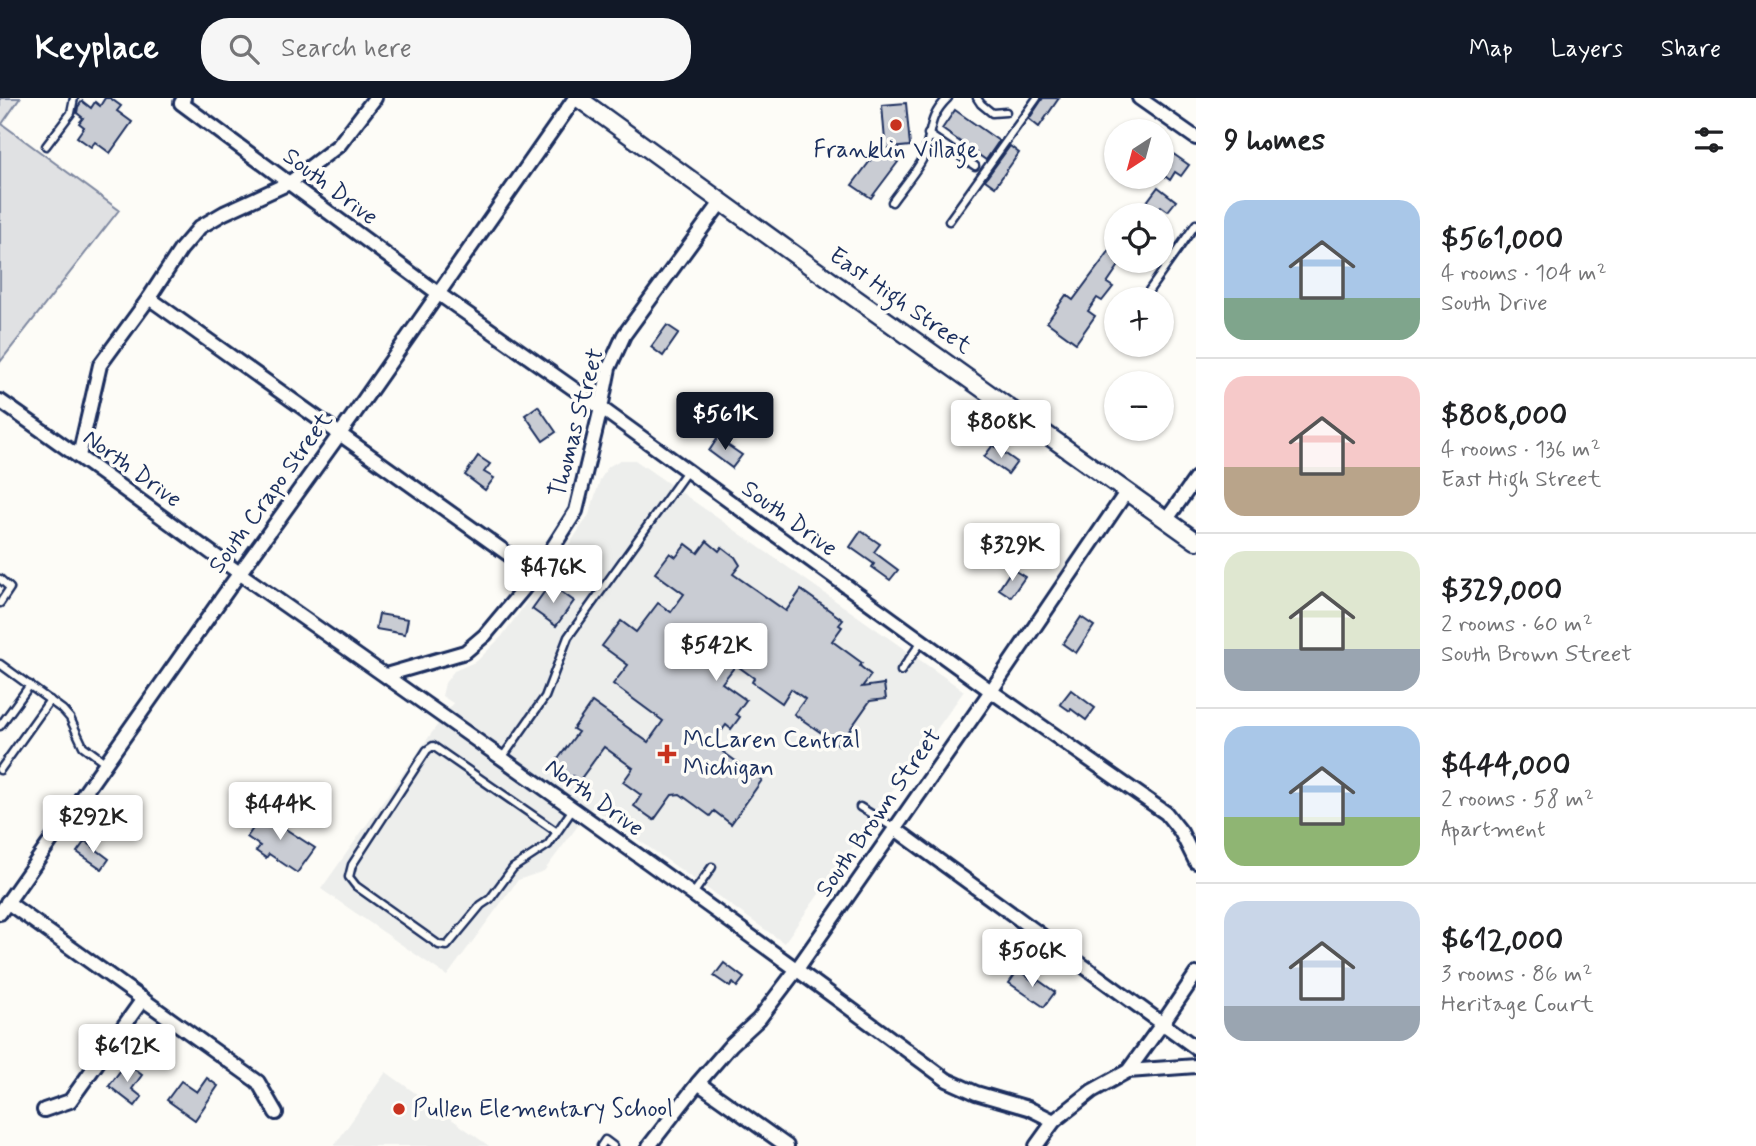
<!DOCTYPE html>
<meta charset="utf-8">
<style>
body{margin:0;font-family:Mynerve,sans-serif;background:#f6f6f6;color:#202124;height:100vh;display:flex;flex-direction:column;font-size:26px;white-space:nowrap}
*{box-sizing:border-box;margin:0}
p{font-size:23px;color:#757577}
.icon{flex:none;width:38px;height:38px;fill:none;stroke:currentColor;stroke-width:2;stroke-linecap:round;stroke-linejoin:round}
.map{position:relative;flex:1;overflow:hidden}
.panel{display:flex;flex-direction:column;background:#fff;width:560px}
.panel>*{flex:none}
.needle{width:46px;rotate:216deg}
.fabs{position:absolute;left:1104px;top:21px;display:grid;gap:14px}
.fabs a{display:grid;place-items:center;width:70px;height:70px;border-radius:50%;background:#fff;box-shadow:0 2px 5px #0004;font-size:35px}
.price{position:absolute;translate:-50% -60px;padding:0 16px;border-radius:7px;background:#fff;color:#222;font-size:23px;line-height:46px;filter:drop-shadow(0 2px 4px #0008)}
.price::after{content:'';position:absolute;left:50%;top:42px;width:21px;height:16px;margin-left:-10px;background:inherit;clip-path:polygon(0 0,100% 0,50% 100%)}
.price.selected{background:#111827;color:#fff}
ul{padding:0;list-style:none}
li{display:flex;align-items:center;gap:21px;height:175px;padding:0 28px}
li+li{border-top:2px solid #e0e0e0}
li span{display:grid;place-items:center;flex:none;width:196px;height:140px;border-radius:21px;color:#555}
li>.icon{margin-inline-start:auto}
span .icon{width:84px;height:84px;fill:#fffc;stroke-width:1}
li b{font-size:30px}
h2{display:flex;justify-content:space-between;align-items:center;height:84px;padding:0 28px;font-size:30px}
header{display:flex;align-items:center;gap:42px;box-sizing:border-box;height:98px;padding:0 35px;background:#111827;color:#fff}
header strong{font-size:33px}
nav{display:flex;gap:38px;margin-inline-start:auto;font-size:24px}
.search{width:490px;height:63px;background:#f6f6f6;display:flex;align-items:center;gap:18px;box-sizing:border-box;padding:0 24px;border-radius:28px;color:#757577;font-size:26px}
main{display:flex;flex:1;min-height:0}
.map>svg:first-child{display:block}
</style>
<header>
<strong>Keyplace</strong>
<div class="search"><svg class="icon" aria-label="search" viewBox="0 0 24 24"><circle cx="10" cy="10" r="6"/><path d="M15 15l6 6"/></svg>Search here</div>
<nav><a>Map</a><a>Layers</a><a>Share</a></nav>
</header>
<main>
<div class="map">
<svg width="1196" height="1048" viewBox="0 0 1196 1048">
<rect width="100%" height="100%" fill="#fdfcf7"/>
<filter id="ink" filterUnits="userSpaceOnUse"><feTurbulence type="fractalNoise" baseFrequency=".0143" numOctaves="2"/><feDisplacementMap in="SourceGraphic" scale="14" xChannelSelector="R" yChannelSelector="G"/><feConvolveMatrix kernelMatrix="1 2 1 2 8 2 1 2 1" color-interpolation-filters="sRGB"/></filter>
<g filter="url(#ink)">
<g fill="#edeeec">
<polygon points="620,362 635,362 964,593 784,845 592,709 544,773 518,782 447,878 321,791 453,605 442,598 445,585 454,573 477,563 502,538 564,454 589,417 600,382 608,369"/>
<polygon points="386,974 489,1048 334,1048"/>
</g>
<polygon fill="#e0e1e3" stroke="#7e88a0" stroke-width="2" points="0,0 20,0 2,26 119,112 0,264"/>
<g fill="#c9ccd3" stroke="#1b2f5e" stroke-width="2">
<polygon points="105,0 110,0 121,8 117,13 132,24 110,55 95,44 91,49 77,39 84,29 79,25 83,20 77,15 78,9 82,3 91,10 95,4 100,8"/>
<polygon points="1043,0 1059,0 1039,29 1029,21"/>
<polygon points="906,5 910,48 880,51 898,64 871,100 852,87 885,43 882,7"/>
<polygon points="955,12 999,43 986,62 942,31"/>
<polygon points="1010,48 1019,55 995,89 985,82"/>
<polygon points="1162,48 1189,67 1181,78 1175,74 1170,82 1162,76"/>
<polygon points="1158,89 1176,103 1168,113 1161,108 1154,117 1137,117"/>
<polygon points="1116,144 1116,163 1122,163 1107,185 1113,189 1102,203 1097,200 1088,213 1095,218 1076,245 1047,224 1066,197 1073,202"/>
<polygon points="667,227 679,235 663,258 651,249"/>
<polygon points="538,308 556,334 543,343 525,317"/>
<polygon points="719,338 728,343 726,346 742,357 732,370 709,353"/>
<polygon points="993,347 1017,364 1008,376 984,359"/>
<polygon points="478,358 490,366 484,374 494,380 485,392 465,377"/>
<polygon points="861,433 880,446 874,454 898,472 890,482 872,469 874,466 850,449"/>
<polygon points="707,443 719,453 722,449 735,459 740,467 733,476 786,513 801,492 843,522 839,527 842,529 832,543 862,565 860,568 871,577 862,589 884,586 886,601 870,603 839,647 794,616 805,601 791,591 782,605 752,584 754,580 736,567 722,585 746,602 736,616 740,619 731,631 726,627 712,646 762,682 731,726 714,713 710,718 680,696 672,697 654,722 634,708 641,697 623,684 633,670 604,649 579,683 573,678 569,684 557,675 561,670 555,665 578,634 573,631 592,604 648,644 663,623 613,586 628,567 602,548 621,523 636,534 658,505 671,514 684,496 655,475 670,455 676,459 686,446 698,455"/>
<polygon points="1012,471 1025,479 1011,499 999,491"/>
<polygon points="550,486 574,503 556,528 532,511"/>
<polygon points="379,516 408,521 405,536 376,531"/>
<polygon points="1081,519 1094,528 1076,555 1063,546"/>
<polygon points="1071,592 1095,610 1086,622 1071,611 1070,613 1060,606"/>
<polygon points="268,712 288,725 284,730 315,750 297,775 269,756 266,760 256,753 260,748 247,739 263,716 265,717"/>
<polygon points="85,743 109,761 102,771 77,754"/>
<polygon points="724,865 744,880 737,889 733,885 730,889 714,878"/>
<polygon points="1018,872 1036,885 1038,882 1055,894 1044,909 1009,885"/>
<polygon points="126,965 142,977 132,991 142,999 135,1008 109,988"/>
<polygon points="207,980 218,988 195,1022 167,1002 181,983 197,994"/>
</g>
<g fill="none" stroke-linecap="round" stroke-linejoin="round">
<g stroke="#1b2f5e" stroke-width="11">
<g id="service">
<polyline points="977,0 981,6 992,15 1006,14"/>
<polyline points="928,36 975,68"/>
<polyline points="46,48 71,15 74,0"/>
<path d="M892,104c8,-12 26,-32 31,-44 10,-25 3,-39 25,-60"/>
<polyline points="949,123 1037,0"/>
<polyline points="1143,201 1196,126"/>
<polyline points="1116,218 1112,224 1114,232 1116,234"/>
<polyline points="0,481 10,490 0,505"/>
<polyline points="0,566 63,612 70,620 83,648 106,665"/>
<polyline points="901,573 922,543"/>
<polyline points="0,628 30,587"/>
<polyline points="502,660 545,599 568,539 687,373"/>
<polyline points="0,672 50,602"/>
<polyline points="860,709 894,730"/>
<polyline points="557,734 433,648 427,652 352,767 349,779 356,788 439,847 447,848 481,807 490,801 513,770 548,747 573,711"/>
<polyline points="693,796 712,769"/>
<polyline points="601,1048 605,1042 613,1048"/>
</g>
</g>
<g stroke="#1b2f5e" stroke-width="18">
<g id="minor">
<polyline points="184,0 181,5 439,196 601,310 991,593 1166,715 1181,734 1196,764"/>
<polyline points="1139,0 1196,40"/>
<polyline points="149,200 536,476"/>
<path d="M0,303c85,59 168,121 252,181 234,164 466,328 695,498l29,13 52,15 26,13 38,-30 36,-20 34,-47 34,-50"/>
<polyline points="79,358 100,267 149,200 181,151 200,129 224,115 289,85 339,47 375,0"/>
<polyline points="1167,421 1196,380"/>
<polyline points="386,577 465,554 485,537 536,476 576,413 601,310 609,270 624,237 722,103"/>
<polyline points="894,730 1196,950"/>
<polyline points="7,804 258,984 276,1015"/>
<polyline points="0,815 231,487 352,319 575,0"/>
<polyline points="1128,973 1196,968"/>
<polyline points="698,985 787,1048"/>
<polyline points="44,1012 70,1003 143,901"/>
<polyline points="649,1048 698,985 731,947 759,921 797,871 991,593 1127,393"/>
<polyline points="1036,1048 1054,1023"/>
</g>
</g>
<g stroke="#1b2f5e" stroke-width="21">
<polyline id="tertiary" points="578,0 813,170 1196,443"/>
</g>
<use href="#service" stroke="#fdfcf7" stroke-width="6"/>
<use href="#minor" stroke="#fdfcf7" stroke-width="12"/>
<use href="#tertiary" stroke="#fdfcf7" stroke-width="16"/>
</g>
</g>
<g fill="#c8321e" stroke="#fdfcf7" stroke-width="2.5">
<circle cx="896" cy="27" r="7"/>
<path d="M663.5 645.5h7v7h7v7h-7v7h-7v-7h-7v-7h7z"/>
<circle cx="399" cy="1011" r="7"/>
</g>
<g text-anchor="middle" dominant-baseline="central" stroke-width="7" stroke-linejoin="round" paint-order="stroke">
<g font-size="24" fill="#1b2f5e" stroke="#fdfcf7" text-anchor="start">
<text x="896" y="52" text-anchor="middle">Franklin Village</text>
<text x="683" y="642">McLaren Central<tspan x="683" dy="28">Michigan</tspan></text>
<text x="413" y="1011">Pullen Elementary School</text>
</g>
<g font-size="24" fill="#1b2f5e" stroke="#fdfcf7">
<text transform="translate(330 89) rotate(37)">South Drive</text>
<text transform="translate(900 203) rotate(35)">East High Street</text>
<text transform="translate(577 325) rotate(-75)">Thomas Street</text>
<text transform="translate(132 371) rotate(36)">North Drive</text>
<text transform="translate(271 395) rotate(-54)">South Crapo Street</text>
<text transform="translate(789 421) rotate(36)">South Drive</text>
<text transform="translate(594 700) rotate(36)">North Drive</text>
<text transform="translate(879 715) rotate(-55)">South Brown Street</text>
</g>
</g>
</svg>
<div class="fabs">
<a><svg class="needle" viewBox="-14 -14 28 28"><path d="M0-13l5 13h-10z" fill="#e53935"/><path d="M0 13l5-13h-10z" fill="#757577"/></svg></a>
<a><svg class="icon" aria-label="locate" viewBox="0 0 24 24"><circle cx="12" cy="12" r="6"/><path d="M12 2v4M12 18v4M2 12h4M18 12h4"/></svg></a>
<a>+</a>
<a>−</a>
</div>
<b class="price selected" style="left:725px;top:354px">$561K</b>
<b class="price" style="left:1001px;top:362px">$808K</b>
<b class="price" style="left:1012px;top:485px">$329K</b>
<b class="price" style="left:553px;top:507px">$476K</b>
<b class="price" style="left:716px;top:585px">$542K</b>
<b class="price" style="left:280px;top:744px">$444K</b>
<b class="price" style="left:93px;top:757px">$292K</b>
<b class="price" style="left:1032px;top:891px">$506K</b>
<b class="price" style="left:127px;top:986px">$612K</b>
</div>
<section class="panel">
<h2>9 homes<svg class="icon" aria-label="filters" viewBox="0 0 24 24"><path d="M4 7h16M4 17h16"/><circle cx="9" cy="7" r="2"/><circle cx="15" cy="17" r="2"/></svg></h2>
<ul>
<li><span style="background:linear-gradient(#a9c7e8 70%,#7fa58c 0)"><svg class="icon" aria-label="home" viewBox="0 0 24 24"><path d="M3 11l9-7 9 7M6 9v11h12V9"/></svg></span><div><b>$561,000</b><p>4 rooms · 104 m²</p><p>South Drive</p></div></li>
<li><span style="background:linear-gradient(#f6c9c9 65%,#b9a48a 0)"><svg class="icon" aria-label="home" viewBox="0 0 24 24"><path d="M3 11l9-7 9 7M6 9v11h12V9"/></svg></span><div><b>$808,000</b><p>4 rooms · 136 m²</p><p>East High Street</p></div></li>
<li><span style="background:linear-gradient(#dfe7d0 70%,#9aa5b1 0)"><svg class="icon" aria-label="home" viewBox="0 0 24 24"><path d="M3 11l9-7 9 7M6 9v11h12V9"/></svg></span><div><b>$329,000</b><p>2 rooms · 60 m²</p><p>South Brown Street</p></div></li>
<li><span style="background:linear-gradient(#a9c7e8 65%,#8fb573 0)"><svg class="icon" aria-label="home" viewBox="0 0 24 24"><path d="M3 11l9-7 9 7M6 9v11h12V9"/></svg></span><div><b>$444,000</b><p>2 rooms · 58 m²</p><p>Apartment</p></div></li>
<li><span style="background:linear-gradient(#c9d6e8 75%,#9aa5b1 0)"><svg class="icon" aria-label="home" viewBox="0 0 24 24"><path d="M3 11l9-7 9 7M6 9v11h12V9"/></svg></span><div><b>$612,000</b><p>3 rooms · 86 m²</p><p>Heritage Court</p></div></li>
</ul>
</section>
</main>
